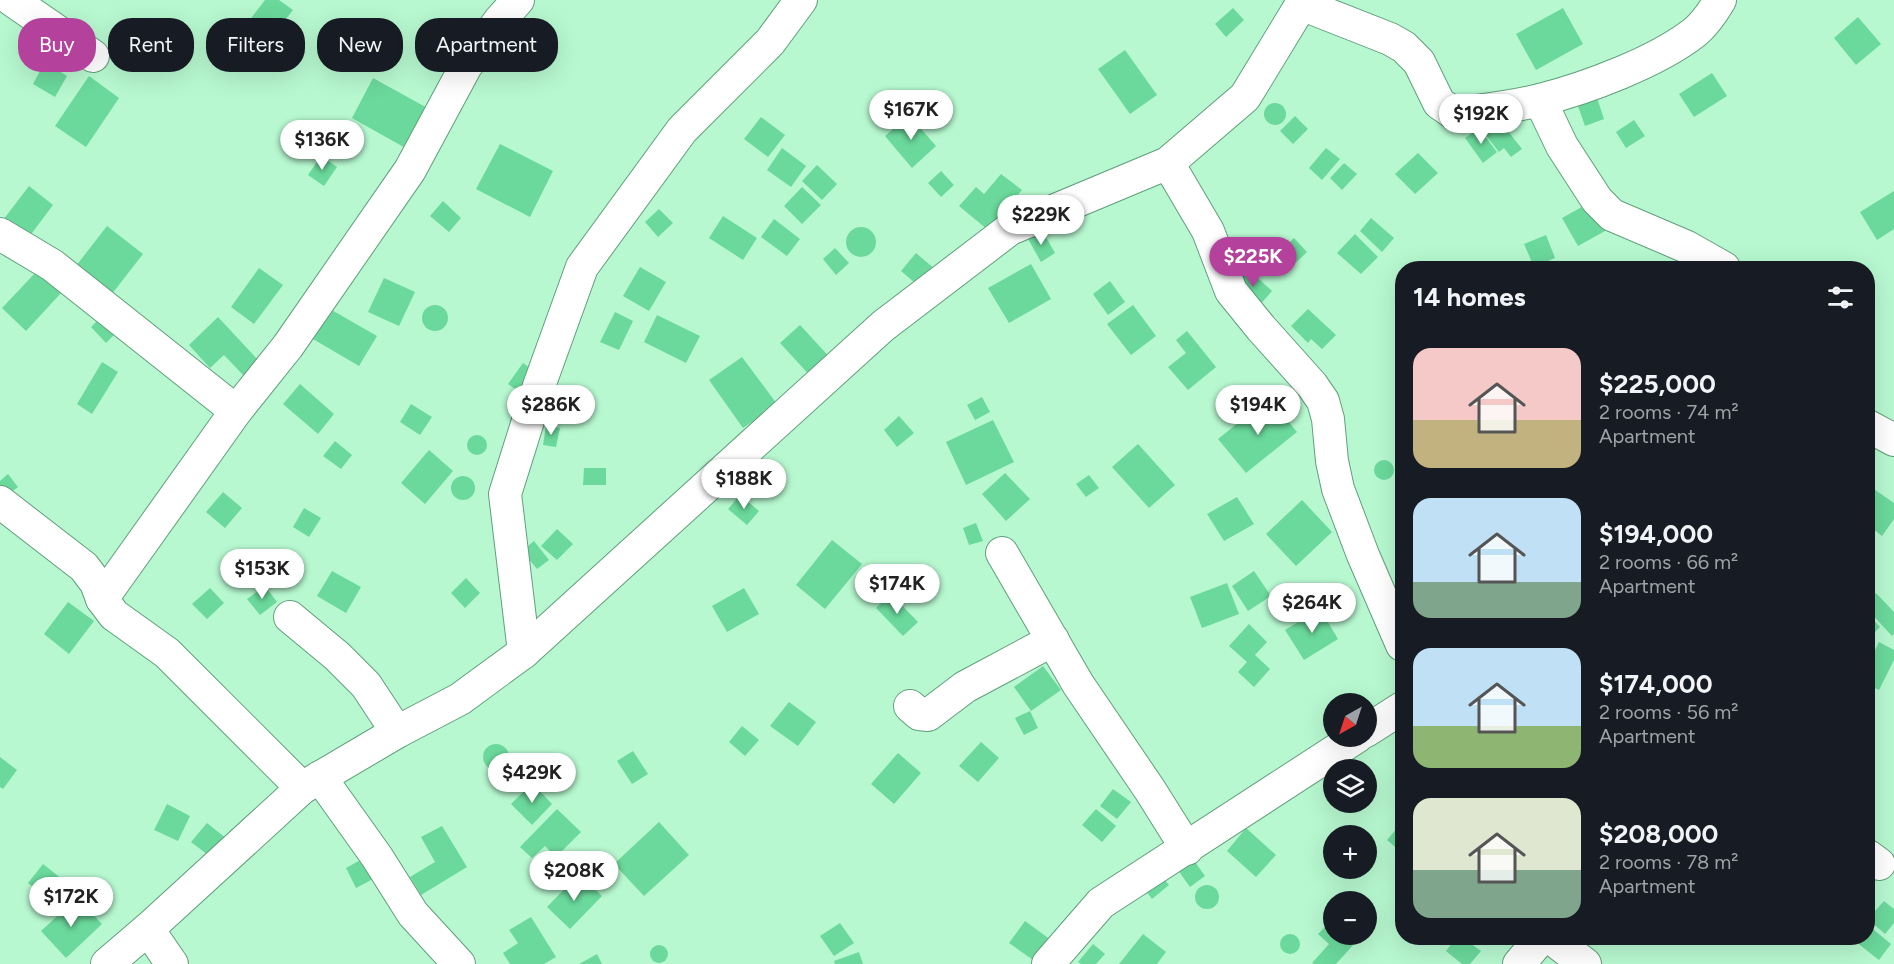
<!DOCTYPE html>
<meta charset="utf-8">
<style>
body{margin:0;font-family:Figtree,sans-serif;background:#242831;color:#f1f3f6;height:100vh;display:flex;flex-direction:column;font-size:22px;white-space:nowrap}
*{box-sizing:border-box;margin:0}
p{font-size:20px;color:#9ea1a6}
.icon{flex:none;width:33px;height:33px;fill:none;stroke:currentColor;stroke-width:2;stroke-linecap:round;stroke-linejoin:round}
.map{position:relative;flex:1;overflow:hidden}
.details{position:absolute;left:1395px;top:261px;width:480px;height:684px;display:flex;flex-direction:column;background:#171b24;border-radius:24px;box-shadow:0 6px 24px #0002}
.details>*{flex:none}
.hud{position:absolute;left:18px;top:18px;width:570px;height:54px;display:flex;gap:12px}
.needle{width:39px;rotate:219deg}
.fabs{position:absolute;left:1323px;top:693px;display:grid;gap:12px}
.fabs a{display:grid;place-items:center;width:54px;height:54px;border-radius:50%;background:#171b24;box-shadow:0 6px 24px #0002;font-size:30px}
.price{position:absolute;translate:-50% -51px;padding:0 14px;border-radius:21px;background:#fff;color:#222;font-size:20px;line-height:39px;filter:drop-shadow(0 2px 3px #0008)}
.price::after{content:'';position:absolute;left:50%;top:36px;width:18px;height:14px;margin-left:-9px;background:inherit;clip-path:polygon(0 0,100% 0,50% 100%)}
.price.selected{background:#b4429c;color:#fff}
ul{padding:0;list-style:none}
li{display:flex;align-items:center;gap:18px;height:150px;padding:0 18px}
li span{display:grid;place-items:center;flex:none;width:168px;height:120px;border-radius:18px;color:#555}
li>.icon{margin-inline-start:auto}
span .icon{width:72px;height:72px;fill:#fffc;stroke-width:1}
li b{font-size:26px}
h2{display:flex;justify-content:space-between;align-items:center;height:72px;padding:0 18px;font-size:26px}
.tag{padding:0 21px;border-radius:24px;background:#171b24;box-shadow:0 6px 24px #0002;font-size:21px;line-height:54px}
.tag.selected{background:#b4429c;color:#fff}
.map>svg:first-child{display:block}
</style>
<div class="map">
<svg width="1894" height="964" viewBox="0 0 1894 964">
<rect width="100%" height="100%" fill="#b7f8d0"/>
<g fill="#6bd99b">
<polygon points="265,0 279,0 293,10 267,43 245,26"/>
<polygon points="1233,8 1244,20 1226,37 1215,24"/>
<polygon points="1563,8 1583,44 1536,70 1516,34"/>
<polygon points="1858,17 1881,44 1856,65 1834,38"/>
<polygon points="1125,50 1157,95 1130,114 1098,69"/>
<polygon points="45,62 67,76 55,97 33,84"/>
<polygon points="1712,73 1727,96 1694,117 1679,94"/>
<polygon points="89,76 119,98 86,147 55,126"/>
<polygon points="373,78 431,110 409,150 352,118"/>
<polygon points="1594,89 1604,119 1585,126 1574,95"/>
<circle cx="1275" cy="114" r="11"/>
<polygon points="909,115 936,146 912,168 885,136"/>
<polygon points="1295,116 1308,129 1293,144 1280,131"/>
<polygon points="761,117 785,135 768,157 744,139"/>
<polygon points="1497,117 1522,149 1511,157 1504,148 1499,152 1481,129"/>
<polygon points="1634,120 1645,136 1626,148 1616,132"/>
<polygon points="1479,128 1497,152 1483,163 1465,138"/>
<polygon points="500,144 553,171 530,217 476,189"/>
<polygon points="782,148 806,166 791,187 767,170"/>
<polygon points="1326,148 1340,159 1322,180 1309,168"/>
<polygon points="1418,153 1438,173 1415,194 1395,174"/>
<polygon points="321,156 337,167 324,186 308,175"/>
<polygon points="1344,163 1357,174 1342,190 1330,178"/>
<polygon points="817,165 837,184 822,200 802,181"/>
<polygon points="941,171 954,185 941,197 928,183"/>
<polygon points="1001,174 1022,190 988,230 959,206 976,187 984,194"/>
<polygon points="29,186 53,205 23,245 0,224"/>
<polygon points="802,187 821,205 802,224 784,206"/>
<polygon points="1894,191 1894,229 1877,240 1860,212"/>
<polygon points="443,201 461,218 449,232 430,216"/>
<polygon points="1589,203 1605,231 1578,246 1562,218"/>
<polygon points="659,209 673,223 658,237 645,222"/>
<polygon points="723,216 757,238 743,260 709,238"/>
<polygon points="1371,218 1394,238 1382,252 1360,231"/>
<polygon points="774,219 800,239 787,256 761,237"/>
<polygon points="107,226 143,254 108,299 72,271"/>
<circle cx="861" cy="242" r="15"/>
<polygon points="1042,230 1055,253 1041,262 1027,237"/>
<polygon points="1355,234 1378,257 1361,274 1337,253"/>
<polygon points="1546,235 1555,258 1534,267 1524,244"/>
<polygon points="1294,238 1307,252 1288,270 1275,256"/>
<polygon points="835,248 849,263 836,275 823,259"/>
<polygon points="916,253 936,270 920,287 901,271"/>
<polygon points="1031,264 1051,299 1009,323 988,288"/>
<polygon points="640,267 666,282 649,311 623,296"/>
<polygon points="259,268 283,285 254,324 231,307"/>
<polygon points="1248,269 1272,291 1258,307 1234,286"/>
<polygon points="37,271 61,293 26,331 2,308"/>
<polygon points="384,278 415,292 399,326 368,312"/>
<polygon points="1110,281 1125,302 1108,315 1093,294"/>
<polygon points="1133,305 1156,336 1131,355 1107,324"/>
<circle cx="435" cy="318" r="13"/>
<polygon points="330,309 377,336 359,366 313,339"/>
<polygon points="1308,309 1336,335 1322,349 1311,339 1308,343 1291,326"/>
<polygon points="615,312 633,321 619,350 600,342"/>
<polygon points="103,315 118,331 106,343 91,327"/>
<polygon points="657,315 700,336 686,363 644,342"/>
<polygon points="218,317 259,361 244,376 224,355 210,368 189,345"/>
<polygon points="800,325 834,362 814,380 780,343"/>
<polygon points="1187,331 1216,367 1188,390 1168,367 1186,353 1176,340"/>
<polygon points="742,357 777,404 743,428 709,380"/>
<polygon points="102,362 118,372 92,414 77,404"/>
<polygon points="523,363 540,375 525,396 508,384"/>
<polygon points="300,384 334,414 318,434 283,404"/>
<polygon points="982,397 990,412 975,420 967,405"/>
<polygon points="1269,398 1297,432 1246,473 1218,439"/>
<polygon points="411,404 432,417 420,435 400,422"/>
<polygon points="899,416 914,433 897,447 884,430"/>
<polygon points="993,420 1014,462 966,485 946,442"/>
<polygon points="546,425 560,428 556,447 543,445"/>
<circle cx="477" cy="445" r="10"/>
<polygon points="335,441 352,455 341,469 323,456"/>
<polygon points="1138,444 1175,485 1149,508 1112,467"/>
<polygon points="429,450 453,471 425,504 401,483"/>
<circle cx="1384" cy="470" r="10"/>
<polygon points="584,468 606,468 606,485 583,485"/>
<polygon points="1005,473 1030,499 1006,521 982,494"/>
<polygon points="8,474 18,487 5,497 0,491 0,481"/>
<polygon points="1089,475 1099,488 1086,497 1076,484"/>
<circle cx="463" cy="488" r="12"/>
<polygon points="1868,485 1894,503 1894,519 1882,536 1868,525"/>
<polygon points="223,492 242,508 225,528 206,512"/>
<polygon points="740,495 759,511 747,525 728,509"/>
<polygon points="1237,497 1254,524 1224,541 1207,514"/>
<polygon points="1302,500 1332,532 1296,566 1266,534"/>
<polygon points="304,508 321,518 309,537 293,527"/>
<polygon points="976,523 983,541 969,545 963,528"/>
<polygon points="557,529 573,544 557,560 541,546"/>
<polygon points="832,540 862,564 825,609 796,585"/>
<polygon points="534,541 549,560 537,569 522,551"/>
<polygon points="332,571 361,587 346,613 317,596"/>
<polygon points="1254,571 1271,596 1248,611 1232,586"/>
<polygon points="466,578 480,593 465,608 451,593"/>
<polygon points="1227,583 1239,614 1202,628 1190,597"/>
<polygon points="265,586 277,602 260,615 247,599"/>
<polygon points="210,588 224,603 207,619 192,604"/>
<polygon points="744,588 759,614 727,632 712,606"/>
<polygon points="1876,593 1894,612 1894,634 1892,636 1868,610 1868,601"/>
<polygon points="891,594 918,622 903,636 876,608"/>
<polygon points="68,602 94,621 69,654 44,634"/>
<polygon points="1320,609 1338,639 1304,660 1285,630"/>
<polygon points="1868,614 1880,627 1868,639"/>
<polygon points="1249,624 1267,642 1255,655 1270,669 1254,687 1238,672 1247,662 1229,646"/>
<polygon points="1879,642 1894,650 1894,660 1879,690 1868,685 1868,665"/>
<polygon points="1043,666 1061,690 1031,711 1014,687"/>
<polygon points="789,702 816,722 798,746 770,726"/>
<polygon points="1030,711 1038,728 1024,735 1015,718"/>
<polygon points="742,726 759,740 745,756 729,742"/>
<polygon points="981,742 999,758 978,782 959,766"/>
<circle cx="496" cy="757" r="13"/>
<polygon points="633,751 648,774 632,784 617,761"/>
<polygon points="898,753 921,773 894,804 871,784"/>
<polygon points="0,757 17,770 3,789 0,787"/>
<polygon points="532,783 552,804 532,825 511,804"/>
<polygon points="1113,789 1131,802 1117,819 1100,806"/>
<polygon points="167,804 190,816 178,841 154,830"/>
<polygon points="557,809 581,832 556,857 545,846 532,858 520,847"/>
<polygon points="1096,809 1116,826 1102,842 1082,825"/>
<polygon points="659,822 689,855 644,896 614,864"/>
<polygon points="1402,822 1402,853 1387,840"/>
<polygon points="207,823 227,839 212,858 191,842"/>
<polygon points="442,826 467,867 421,895 410,877 435,862 421,837"/>
<polygon points="1246,828 1276,855 1256,877 1227,851"/>
<polygon points="1190,855 1205,876 1190,887 1175,866"/>
<polygon points="364,858 375,878 356,888 346,868"/>
<polygon points="43,864 67,883 52,902 28,883"/>
<polygon points="579,874 602,896 570,929 547,907"/>
<polygon points="1160,874 1169,885 1152,899 1143,887"/>
<circle cx="1207" cy="897" r="12"/>
<polygon points="77,898 102,924 66,958 41,931"/>
<polygon points="1884,901 1894,909 1894,923 1885,934 1868,919"/>
<polygon points="531,917 556,957 544,964 510,964 503,953 518,943 509,930"/>
<polygon points="1334,918 1334,934 1363,934 1336,964 1314,964 1312,963 1329,944 1318,934"/>
<polygon points="1025,921 1051,940 1036,962 1009,943"/>
<polygon points="840,923 854,943 834,956 820,936"/>
<polygon points="1868,925 1891,944 1879,960 1851,938 1868,938"/>
<circle cx="1290" cy="944" r="10"/>
<polygon points="1143,934 1166,952 1157,964 1119,964"/>
<polygon points="1456,938 1463,938 1481,951 1470,964 1462,964 1446,951"/>
<polygon points="1093,944 1105,954 1096,964 1081,964 1078,962"/>
<circle cx="659" cy="954" r="9"/>
<polygon points="859,952 863,964 835,964 834,961"/>
<polygon points="597,954 602,964 579,964"/>
</g>
<g fill="none" stroke-linecap="round" stroke-linejoin="round">
<g stroke="#609f79" stroke-width="34">
<g id="street">
<polyline points="12,0 93,56"/>
<path d="M1301,4l89,35 14,8 15,15 20,41 16,11c28,-4 58,-7 85,-14 47,-12 117,-38 155,-68 11,-9 18,-20 25,-32"/>
<polyline points="1540,100 1562,146 1597,200 1612,215 1687,247 1724,268"/>
<polyline points="1168,163 1208,231 1231,291 1261,328 1312,385 1323,401 1328,419 1332,461 1338,489 1363,555 1402,645"/>
<polyline points="0,234 52,265 236,411"/>
<polyline points="1868,426 1894,440"/>
<polyline points="0,502 84,567 96,583 102,599 114,615 167,653 302,788"/>
<polyline points="1002,553 1078,684 1150,790 1187,849"/>
<polyline points="102,599 236,411 288,346 410,170 466,66 500,20 518,0"/>
<polyline points="290,617 337,656 366,685 397,732"/>
<polyline points="524,652 505,494 539,386 582,267 682,130 770,42 801,0"/>
<polyline points="910,706 919,714 928,715 965,687 1053,640"/>
<polyline points="1366,731 1402,708"/>
<polyline points="320,777 377,857 413,914 459,964"/>
<polyline points="1868,856 1879,864"/>
<polyline points="148,929 172,964"/>
<polyline points="1551,938 1585,964"/>
<polyline points="107,964 148,929 302,788 397,732 460,699 524,652 883,326 1010,229 1168,163 1245,97 1304,0"/>
<polyline points="1048,964 1101,903 1358,736"/>
<polyline points="1519,964 1541,938"/>
</g>
</g>
<use href="#street" stroke="#fff" stroke-width="32"/>
</g>
</svg>
<div class="fabs">
<a><svg class="needle" viewBox="-14 -14 28 28"><path d="M0-13l5 13h-10z" fill="#e53935"/><path d="M0 13l5-13h-10z" fill="#9ea1a6"/></svg></a>
<a><svg class="icon" aria-label="layers" viewBox="0 0 24 24"><path d="M12 4l9 5-9 5-9-5zM3 14l9 5 9-5"/></svg></a>
<a>+</a>
<a>−</a>
</div>
<b class="price" style="left:911px;top:141px">$167K</b>
<b class="price" style="left:1481px;top:145px">$192K</b>
<b class="price" style="left:322px;top:171px">$136K</b>
<b class="price" style="left:1041px;top:246px">$229K</b>
<b class="price selected" style="left:1253px;top:288px">$225K</b>
<b class="price" style="left:551px;top:436px">$286K</b>
<b class="price" style="left:1258px;top:436px">$194K</b>
<b class="price" style="left:744px;top:510px">$188K</b>
<b class="price" style="left:262px;top:600px">$153K</b>
<b class="price" style="left:897px;top:615px">$174K</b>
<b class="price" style="left:1312px;top:634px">$264K</b>
<b class="price" style="left:532px;top:804px">$429K</b>
<b class="price" style="left:574px;top:902px">$208K</b>
<b class="price" style="left:71px;top:928px">$172K</b>
<div class="hud">
<a class="tag selected">Buy</a>
<a class="tag">Rent</a>
<a class="tag">Filters</a>
<a class="tag">New</a>
<a class="tag">Apartment</a>
</div>
<section class="details">
<h2>14 homes<svg class="icon" aria-label="filters" viewBox="0 0 24 24"><path d="M4 7h16M4 17h16"/><circle cx="9" cy="7" r="2"/><circle cx="15" cy="17" r="2"/></svg></h2>
<ul>
<li><span style="background:linear-gradient(#f6c9c9 60%,#c2b280 0)"><svg class="icon" aria-label="home" viewBox="0 0 24 24"><path d="M3 11l9-7 9 7M6 9v11h12V9"/></svg></span><div><b>$225,000</b><p>2 rooms · 74 m²</p><p>Apartment</p></div></li>
<li><span style="background:linear-gradient(#bfe0f5 70%,#7fa58c 0)"><svg class="icon" aria-label="home" viewBox="0 0 24 24"><path d="M3 11l9-7 9 7M6 9v11h12V9"/></svg></span><div><b>$194,000</b><p>2 rooms · 66 m²</p><p>Apartment</p></div></li>
<li><span style="background:linear-gradient(#bfe0f5 65%,#8fb573 0)"><svg class="icon" aria-label="home" viewBox="0 0 24 24"><path d="M3 11l9-7 9 7M6 9v11h12V9"/></svg></span><div><b>$174,000</b><p>2 rooms · 56 m²</p><p>Apartment</p></div></li>
<li><span style="background:linear-gradient(#dfe7d0 60%,#7fa58c 0)"><svg class="icon" aria-label="home" viewBox="0 0 24 24"><path d="M3 11l9-7 9 7M6 9v11h12V9"/></svg></span><div><b>$208,000</b><p>2 rooms · 78 m²</p><p>Apartment</p></div></li>
</ul>
</section>
</div>
